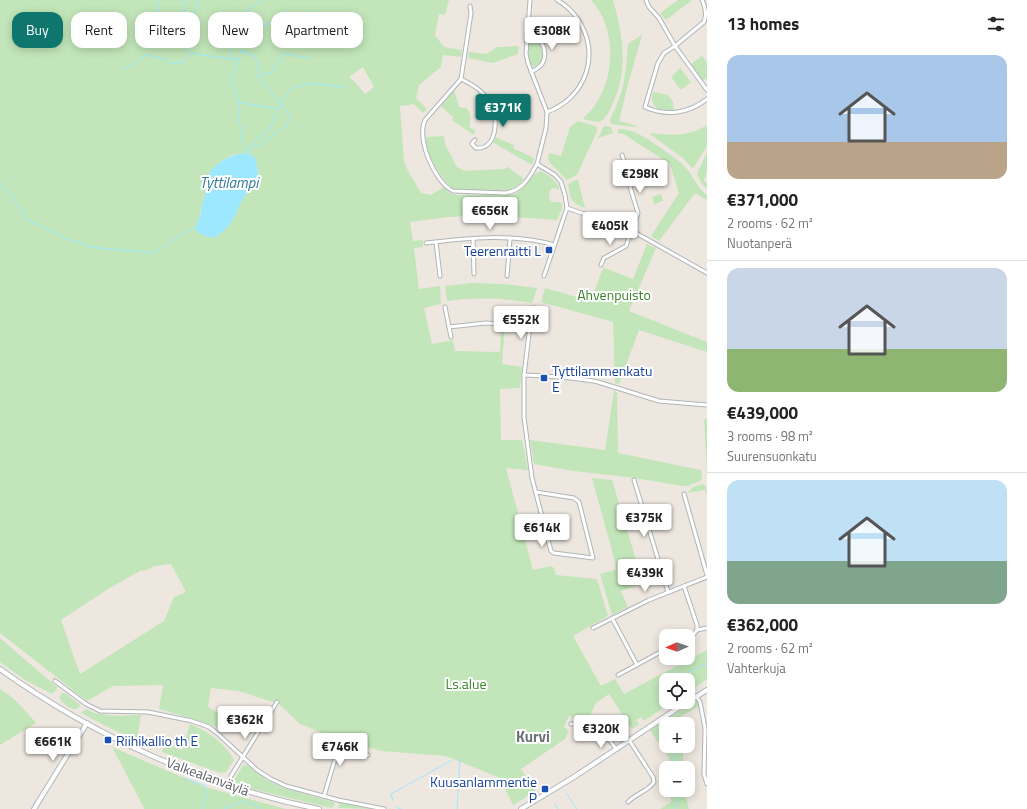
<!DOCTYPE html>
<meta charset="utf-8">
<style>
body{margin:0;font-family:"Titillium Web",sans-serif;background:#f2f2f2;color:#222;height:100vh;display:flex;flex-direction:column;font-size:15px;white-space:nowrap}
*{box-sizing:border-box;margin:0}
p{font-size:13px;color:#767676}
.icon{flex:none;width:22px;height:22px;fill:none;stroke:currentColor;stroke-width:2;stroke-linecap:round;stroke-linejoin:round}
.map{position:relative;flex:1;overflow:hidden}
.details{display:flex;flex-direction:column;background:#fff;width:320px}
.details>*{flex:none}
.top-card{position:absolute;left:12px;top:12px;width:380px;height:36px;display:flex;gap:8px}
.needle{width:26px;rotate:268deg}
.buttons{position:absolute;left:659px;top:629px;display:grid;gap:8px}
.buttons a{display:grid;place-items:center;width:36px;height:36px;border-radius:8px;background:#fff;box-shadow:0 2px 10px #0003;font-size:20px}
.price{position:absolute;translate:-50% -34px;padding:0 9px;border-radius:4px;background:#fff;color:#222;font-size:13px;line-height:26px;filter:drop-shadow(0 1px 2px #0008)}
.price::after{content:'';position:absolute;left:50%;top:24px;width:12px;height:9px;margin-left:-6px;background:inherit;clip-path:polygon(0 0,100% 0,50% 100%)}
.price.on{background:#0f766e;color:#fff}
ul{padding:0;list-style:none}
li{display:grid;align-content:center;gap:8px;height:212px;padding:0 20px}
li+li{border-top:1px solid #e0e0e0}
li span{display:grid;place-items:center;height:124px;border-radius:12px;color:#555}
li>.icon{margin-inline-start:auto}
span .icon{width:72px;height:72px;fill:#fffc;stroke-width:1}
li b{font-size:17px}
h2{display:flex;justify-content:space-between;align-items:center;height:48px;padding:0 20px;font-size:17px}
.chip{padding:0 14px;border-radius:12px;background:#fff;box-shadow:0 2px 10px #0003;font-size:14px;line-height:36px}
.chip.on{background:#0f766e;color:#fff}
main{display:flex;flex:1;min-height:0}
.map>svg:first-child{display:block}
</style>
<main>
<div class="map">
<svg width="707" height="809" viewBox="0 0 707 809">
<rect width="100%" height="100%" fill="#ede7df"/>
<g fill="#c2e6b9" fill-rule="evenodd">
<path d="M0,0h449l-4,15 -6,-1 -4,21 9,12 18,3 -1,7 -18,-2 -2,12 -22,18 -3,13 11,11 -4,4 -9,-9 -14,2 4,55 4,10 13,22 10,2 13,-8 5,6 7,2h56c13,-4 20,-23 29,-24l11,7 7,8v3l-7,-1 -2,3 -1,8 3,3h8l2,2v5l-5,11 -72,-5 -37,2 -38,5 3,19 10,-1v7l-9,1 5,41 21,-3 1,18 -17,4 8,36 21,-4 2,11 45,1 1,-25 4,-1 -3,38 20,3 -2,21 -20,1 1,51h21l6,30 -22,-2 27,102 18,-4 3,2 2,7 41,4 11,37 -35,20 28,50 14,-7 9,15 83,-44v29l-19,13v-12h-22v22h6l-28,19 -3,-4 -5,3 3,4 -7,5 -23,-35 -13,9 -10,21 -17,-8 -5,11 5,4 -4,8 -44,30 15,22 -23,14 -13,-27 -54,-22 -64,-5 -42,-11 -40,-16 -21,-20 -40,-13 -28,-3 -3,19 17,10 -6,11 -25,-9 -35,-10 4,-24 -50,1 -26,15 -87,-68zM363,67l11,20 -9,7 -10,-12 -6,-5zM247,153l9,7 2,13 -1,7 -7,7 -5,10 -3,3 -8,18 -34,-3 2,-10 4,-8 -1,-7 4,-16 9,-10 14,-9zM171,564l15,28 -12,5 -10,24 -84,53 -19,-54 47,-31 32,-18 7,-1 7,-4z"/>
<path d="M591,0h22c10,34 16,72 -1,105 -2,5 -6,13 -11,16 -4,2 -13,-1 -18,-2 4,-5 9,-9 12,-14 21,-29 21,-79 -4,-105z"/>
<polygon points="678,0 692,0 666,20 660,13"/>
<path d="M642,35l-15,53 -8,33 19,5 -3,1 -24,-3 -1,-5c14,-25 16,-46 18,-75z"/>
<path d="M531,39c10,4 14,13 10,23l-7,5 -3,-2c-2,-8 -5,-19 0,-26z"/>
<polygon points="519,46 518,54 493,63 468,58 469,52 486,54 497,47"/>
<polygon points="702,56 707,62 707,79 703,80 699,78 690,65"/>
<polygon points="680,68 691,82 681,90 671,77"/>
<path d="M454,90l5,17 7,1c6,6 5,11 3,19l6,3 -1,5 -22,-15 1,-3 -12,-11z"/>
<path d="M653,92l15,3 5,7 1,9 -16,-2c-6,-5 -7,-10 -5,-17z"/>
<polygon points="578,121 595,126 597,128 597,131 577,175 567,180 550,163 548,158 549,153 561,156 570,127"/>
<path d="M707,125v21l-13,21 -2,1 -9,-10 -33,-24 1,-1c20,3 39,3 56,-8z"/>
<polygon points="604,126 611,127 613,133 598,138"/>
<path d="M618,129c6,0 13,1 18,4 12,5 42,26 50,35 8,9 11,20 21,27v5l-12,-7 -36,48 -8,-5 28,-43 -9,-29 -48,-31 -4,1z"/>
<path d="M444,136l1,8 12,23 8,4 39,-2 4,-2 16,12c-3,4 -7,8 -13,10 -9,3 -47,2 -57,0 -10,-6 -24,-29 -26,-39 -2,-4 -2,-9 -2,-13z"/>
<polygon points="495,137 514,145 513,148 534,158 532,165 492,142"/>
<polygon points="707,152 707,172 704,181 707,183 707,189 701,183 697,174"/>
<polygon points="642,172 646,185 639,187 635,174"/>
<path d="M575,180h3l7,28c-15,-6 -14,-8 -17,-24z"/>
<polygon points="661,194 663,201 654,204 652,197"/>
<polygon points="647,244 656,248 629,311 707,342 707,352 639,330 619,384 615,383 613,322 541,302 545,288 591,301 601,273 604,268 633,279"/>
<path d="M472,283l31,1 34,4 -5,15c-28,-5 -56,-6 -85,-2l-2,-15z"/>
<polygon points="614,391 617,392 618,453 701,470 702,480 688,486 682,486 635,478 574,471 534,464 530,440 605,450"/>
<polygon points="704,419 707,419 707,473"/>
<polygon points="592,478 612,480 643,583 621,591 628,607 612,615 600,574 617,569"/>
<polygon points="703,484 706,487 707,497 705,490 687,493 693,487"/>
<polygon points="0,638 57,687 56,690 52,694 25,680 0,662"/>
<path d="M0,689c15,9 25,21 36,34l-36,22z"/>
<path d="M62,693h3l14,11 1,2c-5,8 -18,-2 -21,-9z"/>
<polygon points="696,701 698,702 699,706 680,717 683,724 666,724 666,746 683,746 683,768 670,768 669,758 650,730"/>
<polygon points="86,709 94,713 116,716 141,715 137,740 112,729 81,713"/>
<path d="M190,724c19,8 34,18 44,36l-8,12 -6,1 -58,-21 2,-8 18,6z"/>
<polygon points="69,734 70,735 72,740 64,752 62,751 63,736"/>
<polygon points="112,747 205,787 286,809 143,809 144,808"/>
<polygon points="243,765 247,765 268,781 283,788 333,802 335,804 332,808 256,790 236,784 235,779"/>
<polygon points="671,790 684,790 689,809 660,809 671,802"/>
<polygon points="340,802 371,809 339,808 338,807"/>
</g>
<path fill="#9de8ff" d="M247,153l6,3 3,4 2,13 -1,7 -7,7 -5,10 -3,3 -8,18 -8,11 -12,9c-5,-1 -14,-3 -17,-7 -3,-6 3,-13 4,-18 1,-3 0,-6 1,-9 1,-3 3,-5 3,-8 1,-18 3,-27 19,-36 9,-5 13,-6 23,-7z"/>
<g fill="none" stroke-linecap="round" stroke-linejoin="round">
<g stroke="#9de8ff" stroke-width="1">
<polyline points="156,0 162,20 190,53 237,60"/>
<polyline points="181,0 184,4"/>
<polyline points="136,16 147,34 167,43 188,30"/>
<polyline points="181,22 192,19 197,8 198,0"/>
<polyline points="171,31 181,22 183,7 189,0"/>
<polyline points="232,32 241,28 252,28 266,25 284,15 290,16 293,20 302,21 316,11"/>
<polyline points="238,43 241,51 232,79 240,111 238,123 243,129 241,137 247,153"/>
<polyline points="241,51 254,55 258,63 260,79 288,113 290,117 286,127 264,141 257,147 253,146"/>
<polyline points="231,59 232,32 226,30 231,20 242,15 263,0"/>
<polyline points="125,69 146,55 168,60 172,64 178,62 182,63 190,53"/>
<polyline points="259,75 271,73 284,53 310,59"/>
<polyline points="237,102 277,109"/>
<polyline points="247,153 258,137 270,129 278,109 290,89 310,83 345,87"/>
<polyline points="0,182 18,205 26,219 67,239 84,244 88,247 154,253 190,229 196,229"/>
<polyline points="679,680 682,675 707,664"/>
<polyline points="668,703 668,702"/>
<polyline points="675,716 676,721 675,724"/>
<polyline points="674,768 676,746"/>
<polyline points="184,778 206,786 203,809"/>
<polyline points="567,794 577,809"/>
<polyline points="393,800 391,794 452,760"/>
<polyline points="555,804 558,809"/>
<polyline points="396,807 401,809"/>
<path d="M224,809c18,-8 18,-11 37,0"/>
<polyline points="457,809 460,758"/>
<polyline points="674,809 678,800 675,790"/>
</g>
<g stroke="#b0b5b8" stroke-width="5">
<g id="street">
<polyline points="530,0 526,54 528,63 547,112 546,128 537,164"/>
<path d="M646,0l3,7 10,11 16,28 29,-24c3,-8 2,-14 -2,-22"/>
<path d="M470,6l1,7 -10,66 -36,41c-9,19 10,63 28,71l53,2c17,-3 23,-15 31,-29l18,11 6,7 4,13 2,13 -23,68"/>
<path d="M527,35c3,1 7,1 9,3 9,5 11,18 6,26 -3,4 -7,6 -11,8"/>
<path d="M461,79c11,5 23,13 29,23 9,13 8,48 -14,46l-4,-4 1,-2 2,-2"/>
<path d="M707,90l-32,-44 -11,7 -6,10 -13,44c22,10 44,6 62,-8"/>
<path d="M547,112c39,-14 55,-59 30,-94 -5,-7 -13,-14 -20,-18"/>
<polyline points="567,208 602,220 636,233 707,273"/>
<polyline points="473,239 474,274"/>
<polyline points="436,242 440,276"/>
<path d="M426,243c41,-5 87,-10 128,2"/>
<polyline points="601,265 604,258 626,246 638,213 628,180 628,172 622,155"/>
<polyline points="507,276 510,239"/>
<polyline points="445,307 449,327 486,323 530,326"/>
<polyline points="534,308 530,326 524,375 524,417 532,478 551,551 554,553 593,558 579,502 574,498 536,492"/>
<polyline points="449,327 451,337"/>
<path d="M524,375c25,1 50,2 74,7l61,19 48,4"/>
<polyline points="634,480 668,592"/>
<polyline points="684,494 707,575"/>
<polyline points="684,586 697,625 697,630 694,634 688,637"/>
<polyline points="612,618 637,665"/>
<polyline points="593,628 649,600 707,577"/>
<polyline points="697,630 707,628"/>
<polyline points="618,675 666,649"/>
<polyline points="55,681 86,704 100,711 148,712 192,721 209,727 218,734 257,770 271,779 286,786 338,800 384,809"/>
<polyline points="696,696 700,702 705,728 704,774 707,784"/>
<path d="M571,724c9,-1 32,10 39,17 2,2 4,5 6,8"/>
<polyline points="227,785 231,776 277,702"/>
<polyline points="324,796 336,756 341,749 344,749 368,755"/>
<path d="M628,802c7,-8 21,-11 26,-20l-1,-5 -24,-37"/>
</g>
</g>
<g stroke="#b1b7bc" stroke-width="6">
<g id="secondary">
<path d="M0,669c95,68 204,117 319,140"/>
<polyline points="688,702 707,690"/>
<polyline points="34,809 87,723"/>
<polyline points="521,809 574,777 687,702"/>
</g>
</g>
<use href="#street" stroke="#fff" stroke-width="3"/>
<use href="#secondary" stroke="#fff" stroke-width="4"/>
</g>
<g fill="#1a4fb4" stroke="#fff" stroke-width="1.5">
<rect x="545" y="246" width="8" height="8" rx="2"/>
<rect x="540" y="374" width="8" height="8" rx="2"/>
<rect x="104" y="736" width="8" height="8" rx="2"/>
<rect x="541" y="785" width="8" height="8" rx="2"/>
</g>
<g text-anchor="middle" dominant-baseline="central" stroke-width="4" stroke-linejoin="round" paint-order="stroke">
<g font-size="14" fill="#164399" stroke="#fff" text-anchor="end">
<text x="541" y="250">Teerenraitti L</text>
<text x="552" y="370" text-anchor="start">Tyttilammenkatu<tspan x="552" dy="16">E</tspan></text>
<text x="116" y="740" text-anchor="start">Riihikallio th E</text>
<text x="537" y="781">Kuusanlammentie<tspan x="537" dy="16">P</tspan></text>
</g>
<g font-size="14" fill="#3c832e" stroke="#fff">
<text x="614" y="294">Ahvenpuisto</text>
<text x="466" y="683">Ls.alue</text>
</g>
<g font-size="14" fill="#585e62" stroke="#fff">
<text transform="translate(208 776) rotate(20)">Valkealanväylä</text>
</g>
<g font-size="15" font-style="italic" fill="#2f799b" stroke="#fff">
<text x="229" y="182">Tyttilampi</text>
</g>
<g font-size="15" font-weight="bold" fill="#697174" stroke="#fff">
<text x="533" y="736">Kurvi</text>
</g>
</g>
</svg>
<div class="buttons">
<a><svg class="needle" viewBox="-14 -14 28 28"><path d="M0-13l5 13h-10z" fill="#e53935"/><path d="M0 13l5-13h-10z" fill="#767676"/></svg></a>
<a><svg class="icon" aria-label="locate" viewBox="0 0 24 24"><circle cx="12" cy="12" r="6"/><path d="M12 2v4M12 18v4M2 12h4M18 12h4"/></svg></a>
<a>+</a>
<a>−</a>
</div>
<b class="price" style="left:552px;top:51px">€308K</b>
<b class="price on" style="left:503px;top:128px">€371K</b>
<b class="price" style="left:640px;top:194px">€298K</b>
<b class="price" style="left:490px;top:231px">€656K</b>
<b class="price" style="left:610px;top:246px">€405K</b>
<b class="price" style="left:521px;top:340px">€552K</b>
<b class="price" style="left:644px;top:538px">€375K</b>
<b class="price" style="left:542px;top:548px">€614K</b>
<b class="price" style="left:645px;top:593px">€439K</b>
<b class="price" style="left:245px;top:740px">€362K</b>
<b class="price" style="left:601px;top:749px">€320K</b>
<b class="price" style="left:53px;top:762px">€661K</b>
<b class="price" style="left:340px;top:767px">€746K</b>
<div class="top-card">
<a class="chip on">Buy</a>
<a class="chip">Rent</a>
<a class="chip">Filters</a>
<a class="chip">New</a>
<a class="chip">Apartment</a>
</div>
</div>
<section class="details">
<h2>13 homes<svg class="icon" aria-label="filters" viewBox="0 0 24 24"><path d="M4 7h16M4 17h16"/><circle cx="9" cy="7" r="2"/><circle cx="15" cy="17" r="2"/></svg></h2>
<ul>
<li><span style="background:linear-gradient(#a9c7e8 70%,#b9a48a 0)"><svg class="icon" aria-label="home" viewBox="0 0 24 24"><path d="M3 11l9-7 9 7M6 9v11h12V9"/></svg></span><div><b>€371,000</b><p>2 rooms · 62 m²</p><p>Nuotanperä</p></div></li>
<li><span style="background:linear-gradient(#c9d6e8 65%,#8fb573 0)"><svg class="icon" aria-label="home" viewBox="0 0 24 24"><path d="M3 11l9-7 9 7M6 9v11h12V9"/></svg></span><div><b>€439,000</b><p>3 rooms · 98 m²</p><p>Suurensuonkatu</p></div></li>
<li><span style="background:linear-gradient(#bfe0f5 65%,#7fa58c 0)"><svg class="icon" aria-label="home" viewBox="0 0 24 24"><path d="M3 11l9-7 9 7M6 9v11h12V9"/></svg></span><div><b>€362,000</b><p>2 rooms · 62 m²</p><p>Vahterkuja</p></div></li>
</ul>
</section>
</main>
